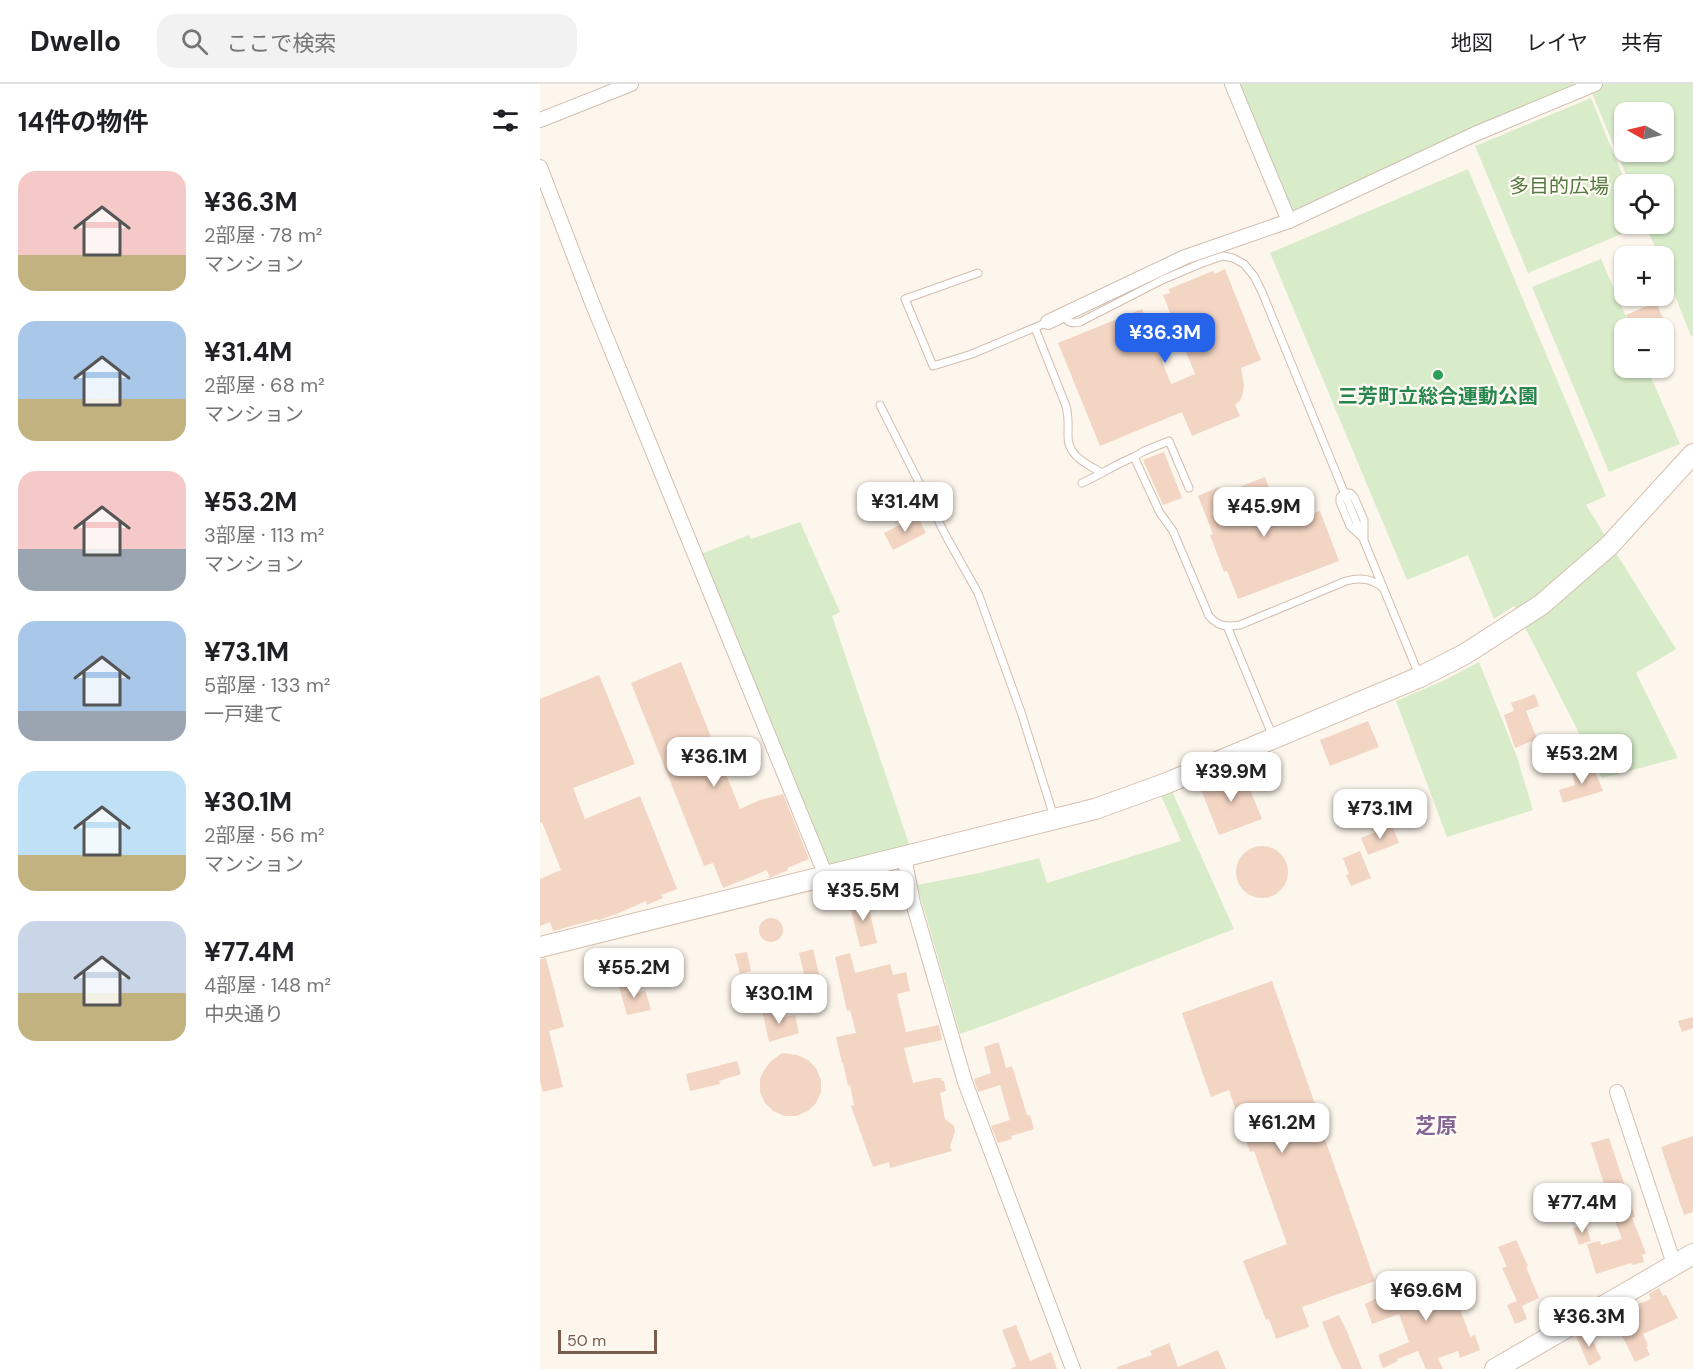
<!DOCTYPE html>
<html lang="ja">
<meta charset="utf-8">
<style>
body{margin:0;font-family:"DM Sans","Noto Sans JP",sans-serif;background:#f2f2f2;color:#202124;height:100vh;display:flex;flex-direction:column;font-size:22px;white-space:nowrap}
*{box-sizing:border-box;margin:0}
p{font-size:20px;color:#757577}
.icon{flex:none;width:33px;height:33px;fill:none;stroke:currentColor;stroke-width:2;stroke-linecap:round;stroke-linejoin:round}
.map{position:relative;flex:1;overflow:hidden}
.drawer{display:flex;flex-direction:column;background:#fff;width:540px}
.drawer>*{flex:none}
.needle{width:39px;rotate:278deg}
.buttons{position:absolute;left:1074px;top:18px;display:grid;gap:12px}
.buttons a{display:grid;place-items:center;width:60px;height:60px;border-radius:12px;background:#fff;box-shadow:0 2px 4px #0004;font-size:30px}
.scale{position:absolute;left:18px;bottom:15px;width:99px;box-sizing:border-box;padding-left:6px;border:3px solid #7a5c4d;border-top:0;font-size:16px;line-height:21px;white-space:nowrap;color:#7a5c4d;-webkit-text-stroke:4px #fffaf3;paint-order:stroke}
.price{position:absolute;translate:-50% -51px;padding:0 14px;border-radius:12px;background:#fff;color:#222;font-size:20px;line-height:39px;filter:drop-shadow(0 2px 3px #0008)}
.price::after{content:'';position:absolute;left:50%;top:36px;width:18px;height:14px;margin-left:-9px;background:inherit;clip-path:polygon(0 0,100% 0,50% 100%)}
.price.on{background:#2563eb;color:#fff}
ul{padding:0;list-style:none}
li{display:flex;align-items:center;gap:18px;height:150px;padding:0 18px}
li span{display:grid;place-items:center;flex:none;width:168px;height:120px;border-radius:18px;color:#555}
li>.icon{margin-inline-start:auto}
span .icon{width:72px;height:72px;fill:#fffc;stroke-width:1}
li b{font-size:26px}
h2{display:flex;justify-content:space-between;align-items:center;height:72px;padding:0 18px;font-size:26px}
header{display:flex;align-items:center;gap:36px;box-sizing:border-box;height:84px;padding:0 30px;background:#fff;border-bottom:2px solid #e0e0e0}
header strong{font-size:28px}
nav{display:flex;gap:33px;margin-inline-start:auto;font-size:21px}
.search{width:420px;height:54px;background:#f2f2f2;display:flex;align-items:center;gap:15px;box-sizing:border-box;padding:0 21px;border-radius:18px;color:#757577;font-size:22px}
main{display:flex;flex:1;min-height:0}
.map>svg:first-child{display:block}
</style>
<header>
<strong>Dwello</strong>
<div class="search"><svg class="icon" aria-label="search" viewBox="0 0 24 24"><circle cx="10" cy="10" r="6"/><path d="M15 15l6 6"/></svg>ここで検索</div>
<nav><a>地図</a><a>レイヤ</a><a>共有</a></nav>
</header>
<main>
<section class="drawer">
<h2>14件の物件<svg class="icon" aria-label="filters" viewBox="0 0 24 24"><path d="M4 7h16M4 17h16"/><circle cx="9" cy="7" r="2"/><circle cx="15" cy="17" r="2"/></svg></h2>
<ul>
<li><span style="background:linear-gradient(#f6c9c9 70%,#c2b280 0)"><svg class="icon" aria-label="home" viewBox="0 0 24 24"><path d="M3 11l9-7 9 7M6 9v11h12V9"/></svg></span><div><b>¥36.3M</b><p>2部屋 · 78 m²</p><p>マンション</p></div></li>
<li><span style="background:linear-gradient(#a9c7e8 65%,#c2b280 0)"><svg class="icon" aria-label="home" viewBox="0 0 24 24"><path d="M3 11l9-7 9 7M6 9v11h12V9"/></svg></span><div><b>¥31.4M</b><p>2部屋 · 68 m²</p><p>マンション</p></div></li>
<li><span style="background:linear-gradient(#f6c9c9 65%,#9aa5b1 0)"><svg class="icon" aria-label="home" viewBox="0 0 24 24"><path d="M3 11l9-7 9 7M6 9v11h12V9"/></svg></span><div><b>¥53.2M</b><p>3部屋 · 113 m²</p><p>マンション</p></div></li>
<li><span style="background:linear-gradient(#a9c7e8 75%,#9aa5b1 0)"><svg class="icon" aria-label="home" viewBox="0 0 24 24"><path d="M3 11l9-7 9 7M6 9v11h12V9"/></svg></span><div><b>¥73.1M</b><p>5部屋 · 133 m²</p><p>一戸建て</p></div></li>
<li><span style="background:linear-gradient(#bfe0f5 70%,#c2b280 0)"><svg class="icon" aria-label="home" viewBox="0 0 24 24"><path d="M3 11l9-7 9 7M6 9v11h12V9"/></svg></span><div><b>¥30.1M</b><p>2部屋 · 56 m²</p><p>マンション</p></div></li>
<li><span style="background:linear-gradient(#c9d6e8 60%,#c2b280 0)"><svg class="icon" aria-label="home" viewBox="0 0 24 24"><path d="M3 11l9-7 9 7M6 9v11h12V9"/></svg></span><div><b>¥77.4M</b><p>4部屋 · 148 m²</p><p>中央通り</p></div></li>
</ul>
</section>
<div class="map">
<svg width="1153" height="1285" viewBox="0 0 1153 1285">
<rect width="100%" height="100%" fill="#fdf6ec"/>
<g fill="#d8ecc9" fill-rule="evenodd">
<polygon points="696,0 1039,0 751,130"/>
<path d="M1048,0h105v251l-2,1 -27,-68v-12h-5l-14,-32h19v-40h-34zM1084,28h40v40h-40z"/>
<polygon points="1051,14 1086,100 1084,100 1084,140 1102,140 1103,141 988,189 935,62"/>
<polygon points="928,85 1066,412 1046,421 1136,565 1096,589 1138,674 1062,694 974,522 954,535 928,471 867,496 730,169"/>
<polygon points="1061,175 1091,244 1084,244 1084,284 1107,284 1140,360 1069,388 992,203"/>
<polygon points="260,438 300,528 292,532 369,760 287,781 161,470 209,451 211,455"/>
<polygon points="939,578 977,673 993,726 907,753 856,617 905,596"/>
<polygon points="631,705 694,845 462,935 420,950 377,801 439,789 499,774 507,799 641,757 620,709"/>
</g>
<g fill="#f3d5c3">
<polygon points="685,185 721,276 701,284 704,301 703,308 701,315 695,321 700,332 652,352 642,328 560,362 518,259 602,225 631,300 655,290 623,211 630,209 629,205 673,187 675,190"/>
<polygon points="1116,218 1127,244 1092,244 1086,231"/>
<polygon points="624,368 642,414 623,421 603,376"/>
<polygon points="725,393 732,412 751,419 762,433 780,427 799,477 698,515 687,487 684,488 670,451 673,450 658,412 679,403 681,410"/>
<polygon points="377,432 386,449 353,466 344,449"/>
<polygon points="141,578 200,725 220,716 243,710 269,775 247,784 248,786 232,793 230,794 227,786 183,804 173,779 164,782 91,599"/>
<polygon points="59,591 95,680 33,704 45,735 100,712 137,805 121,811 123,814 107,821 106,817 79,829 59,836 57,836 57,835 13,847 10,838 0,842 0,795 21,786 2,738 0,739 0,615"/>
<polygon points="995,610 999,622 986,627 997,655 975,664 964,631 974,627 971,619"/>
<polygon points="828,637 839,663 790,682 780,656"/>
<polygon points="1053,682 1063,707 1023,719 1019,706 1035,701 1032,688"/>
<polygon points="702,686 722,735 679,751 660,703"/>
<polygon points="852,741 859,759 828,771 821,754"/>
<circle cx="722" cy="788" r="26"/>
<polygon points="820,767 831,794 811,802 806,791 809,790 803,774"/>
<polygon points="326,813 337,859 320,863 309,818"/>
<circle cx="231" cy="846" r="12"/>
<polygon points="273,865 281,898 267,902 259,869"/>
<polygon points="207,868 211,887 200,890 195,870"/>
<polygon points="310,869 315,889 350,880 353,891 366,888 370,907 357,910 366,948 399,941 402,956 364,964 373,999 395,994 401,994 402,997 404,997 406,1007 400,1009 405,1035 414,1042 415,1047 410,1063 412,1067 350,1084 349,1078 333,1083 311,1022 314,1021 310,1001 308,1002 303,979 302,979 296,953 316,949 310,926 307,927 295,873"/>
<polygon points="6,874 24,943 9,947 23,1003 3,1008 0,997 0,875"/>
<polygon points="93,897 97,909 105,906 111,926 87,931 79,903 80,901"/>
<polygon points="732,897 783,1043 781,1044 835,1197 762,1223 769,1243 736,1255 729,1235 726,1236 703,1177 747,1160 714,1067 710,1068 689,1006 671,1013 642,929"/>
<polygon points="237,922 239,934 255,931 259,949 229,958 222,925"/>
<polygon points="1153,933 1153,944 1142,948 1138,937"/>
<polygon points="455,959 459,959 466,984 472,982 487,1031 490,1031 494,1045 471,1052 472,1055 458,1059 451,1042 470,1036 460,1001 438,1008 434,995 451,989 444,963"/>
<polygon points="242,969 257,971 268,976 276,984 281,996 281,1008 276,1019 268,1027 256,1032 244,1032 233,1027 225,1019 220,1008 220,995 223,988 230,978"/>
<polygon points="197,977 201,990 179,997 180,1000 150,1007 146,990"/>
<polygon points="1153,1052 1153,1128 1144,1131 1121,1063"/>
<polygon points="1069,1054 1095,1133 1092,1134 1106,1169 1102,1171 1104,1178 1093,1181 1091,1179 1056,1190 1047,1160 1060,1157 1061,1161 1082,1155 1061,1101 1064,1100 1051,1059"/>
<polygon points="1045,1139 1051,1157 1039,1161 1033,1144"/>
<polygon points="976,1156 988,1182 986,1183 999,1214 982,1222 987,1235 975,1240 967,1221 977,1217 962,1184 967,1183 958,1163"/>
<polygon points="910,1188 915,1203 912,1204 930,1252 930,1253 935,1251 940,1266 920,1274 918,1267 898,1274 903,1285 886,1285 878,1267 857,1275 858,1277 843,1284 838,1271 869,1258 859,1230 832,1240 825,1220 841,1212 842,1215 854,1210"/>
<polygon points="1119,1204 1123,1212 1126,1211 1138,1234 1103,1250 1108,1262 1106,1263 1110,1271 1095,1278 1072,1231 1111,1215 1109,1210"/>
<polygon points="799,1231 808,1250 822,1285 802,1285 792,1264 782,1238"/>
<polygon points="476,1241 490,1277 511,1268 517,1285 470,1285 476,1282 462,1246"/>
<polygon points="1046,1247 1049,1253 1050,1252 1061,1274 1060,1276 1049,1282 1036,1252"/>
<polygon points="629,1259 638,1283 678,1266 686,1285 577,1285 577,1283 612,1271 610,1267"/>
</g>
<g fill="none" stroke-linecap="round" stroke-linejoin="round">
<g stroke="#d1beb0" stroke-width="9">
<g id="lane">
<polyline points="438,189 365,215 393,282 432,270 508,238"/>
<path d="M523,231c5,8 9,9 17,7l82,-42 40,-17 21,-7 10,2 11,6 10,12 8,16 157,383"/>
<path d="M495,244l31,78c3,11 2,19 2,29 -1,21 19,29 34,38"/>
<polyline points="340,321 406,452 438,509 481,628 514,733"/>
<polyline points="594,373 604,367 629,357 649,404"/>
<path d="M542,399c18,-8 34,-19 52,-26l26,56 13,18 36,85c10,11 16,11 31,9l106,-44c14,-4 26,-3 37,7"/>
<polygon points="805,409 810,409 814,413 824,436 824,455 810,442 800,418 800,413"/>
<polyline points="687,542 733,653"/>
</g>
</g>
<g stroke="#d1beb0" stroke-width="16">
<g id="street">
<polyline points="692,0 749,137"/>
<polyline points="0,36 91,0"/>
<polyline points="0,83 51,216 286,792"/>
<polyline points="508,238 645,173 749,137 935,50 1055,0"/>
<polyline points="364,773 373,819 425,998 533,1285"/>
<polyline points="1077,1008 1134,1180"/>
</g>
</g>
<g stroke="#d6c0b0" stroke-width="22">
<g id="secondary">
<polyline points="0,863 555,725 627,699 880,593 925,570 1001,521 1069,462 1153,370"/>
<polyline points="955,1285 1153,1170"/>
</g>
</g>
<use href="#lane" stroke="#fff" stroke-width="7"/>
<use href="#street" stroke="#fff" stroke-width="14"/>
<use href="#secondary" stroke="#fff" stroke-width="20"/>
</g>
<circle fill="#2e9e5b" stroke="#fffaf3" stroke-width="2" cx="898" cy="291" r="6"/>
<g text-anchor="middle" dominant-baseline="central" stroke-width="4.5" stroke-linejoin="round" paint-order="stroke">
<g font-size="20" fill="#537a41" stroke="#fffaf3">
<text x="1019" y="102">多目的広場</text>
</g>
<g font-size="20" font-weight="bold" fill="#27864d" stroke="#fffaf3">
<text x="898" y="312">三芳町立総合運動公園</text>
</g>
<g font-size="21" font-weight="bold" fill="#846695" stroke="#fffaf3">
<text x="896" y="1042">芝原</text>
</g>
</g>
</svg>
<div class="buttons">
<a><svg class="needle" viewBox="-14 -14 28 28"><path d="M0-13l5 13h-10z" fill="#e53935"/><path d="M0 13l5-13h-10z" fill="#757577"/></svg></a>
<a><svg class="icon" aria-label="locate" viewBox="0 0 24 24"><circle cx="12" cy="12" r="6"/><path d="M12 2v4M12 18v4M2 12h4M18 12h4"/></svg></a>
<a>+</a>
<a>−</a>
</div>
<div class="scale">50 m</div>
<b class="price on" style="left:625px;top:280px">¥36.3M</b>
<b class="price" style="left:365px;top:449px">¥31.4M</b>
<b class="price" style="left:724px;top:454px">¥45.9M</b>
<b class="price" style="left:1042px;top:701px">¥53.2M</b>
<b class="price" style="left:174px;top:704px">¥36.1M</b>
<b class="price" style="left:691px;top:719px">¥39.9M</b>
<b class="price" style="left:840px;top:756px">¥73.1M</b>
<b class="price" style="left:323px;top:838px">¥35.5M</b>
<b class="price" style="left:94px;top:915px">¥55.2M</b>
<b class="price" style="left:239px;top:941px">¥30.1M</b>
<b class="price" style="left:742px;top:1070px">¥61.2M</b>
<b class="price" style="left:1042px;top:1150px">¥77.4M</b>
<b class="price" style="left:886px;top:1238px">¥69.6M</b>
<b class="price" style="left:1049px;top:1264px">¥36.3M</b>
</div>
</main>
